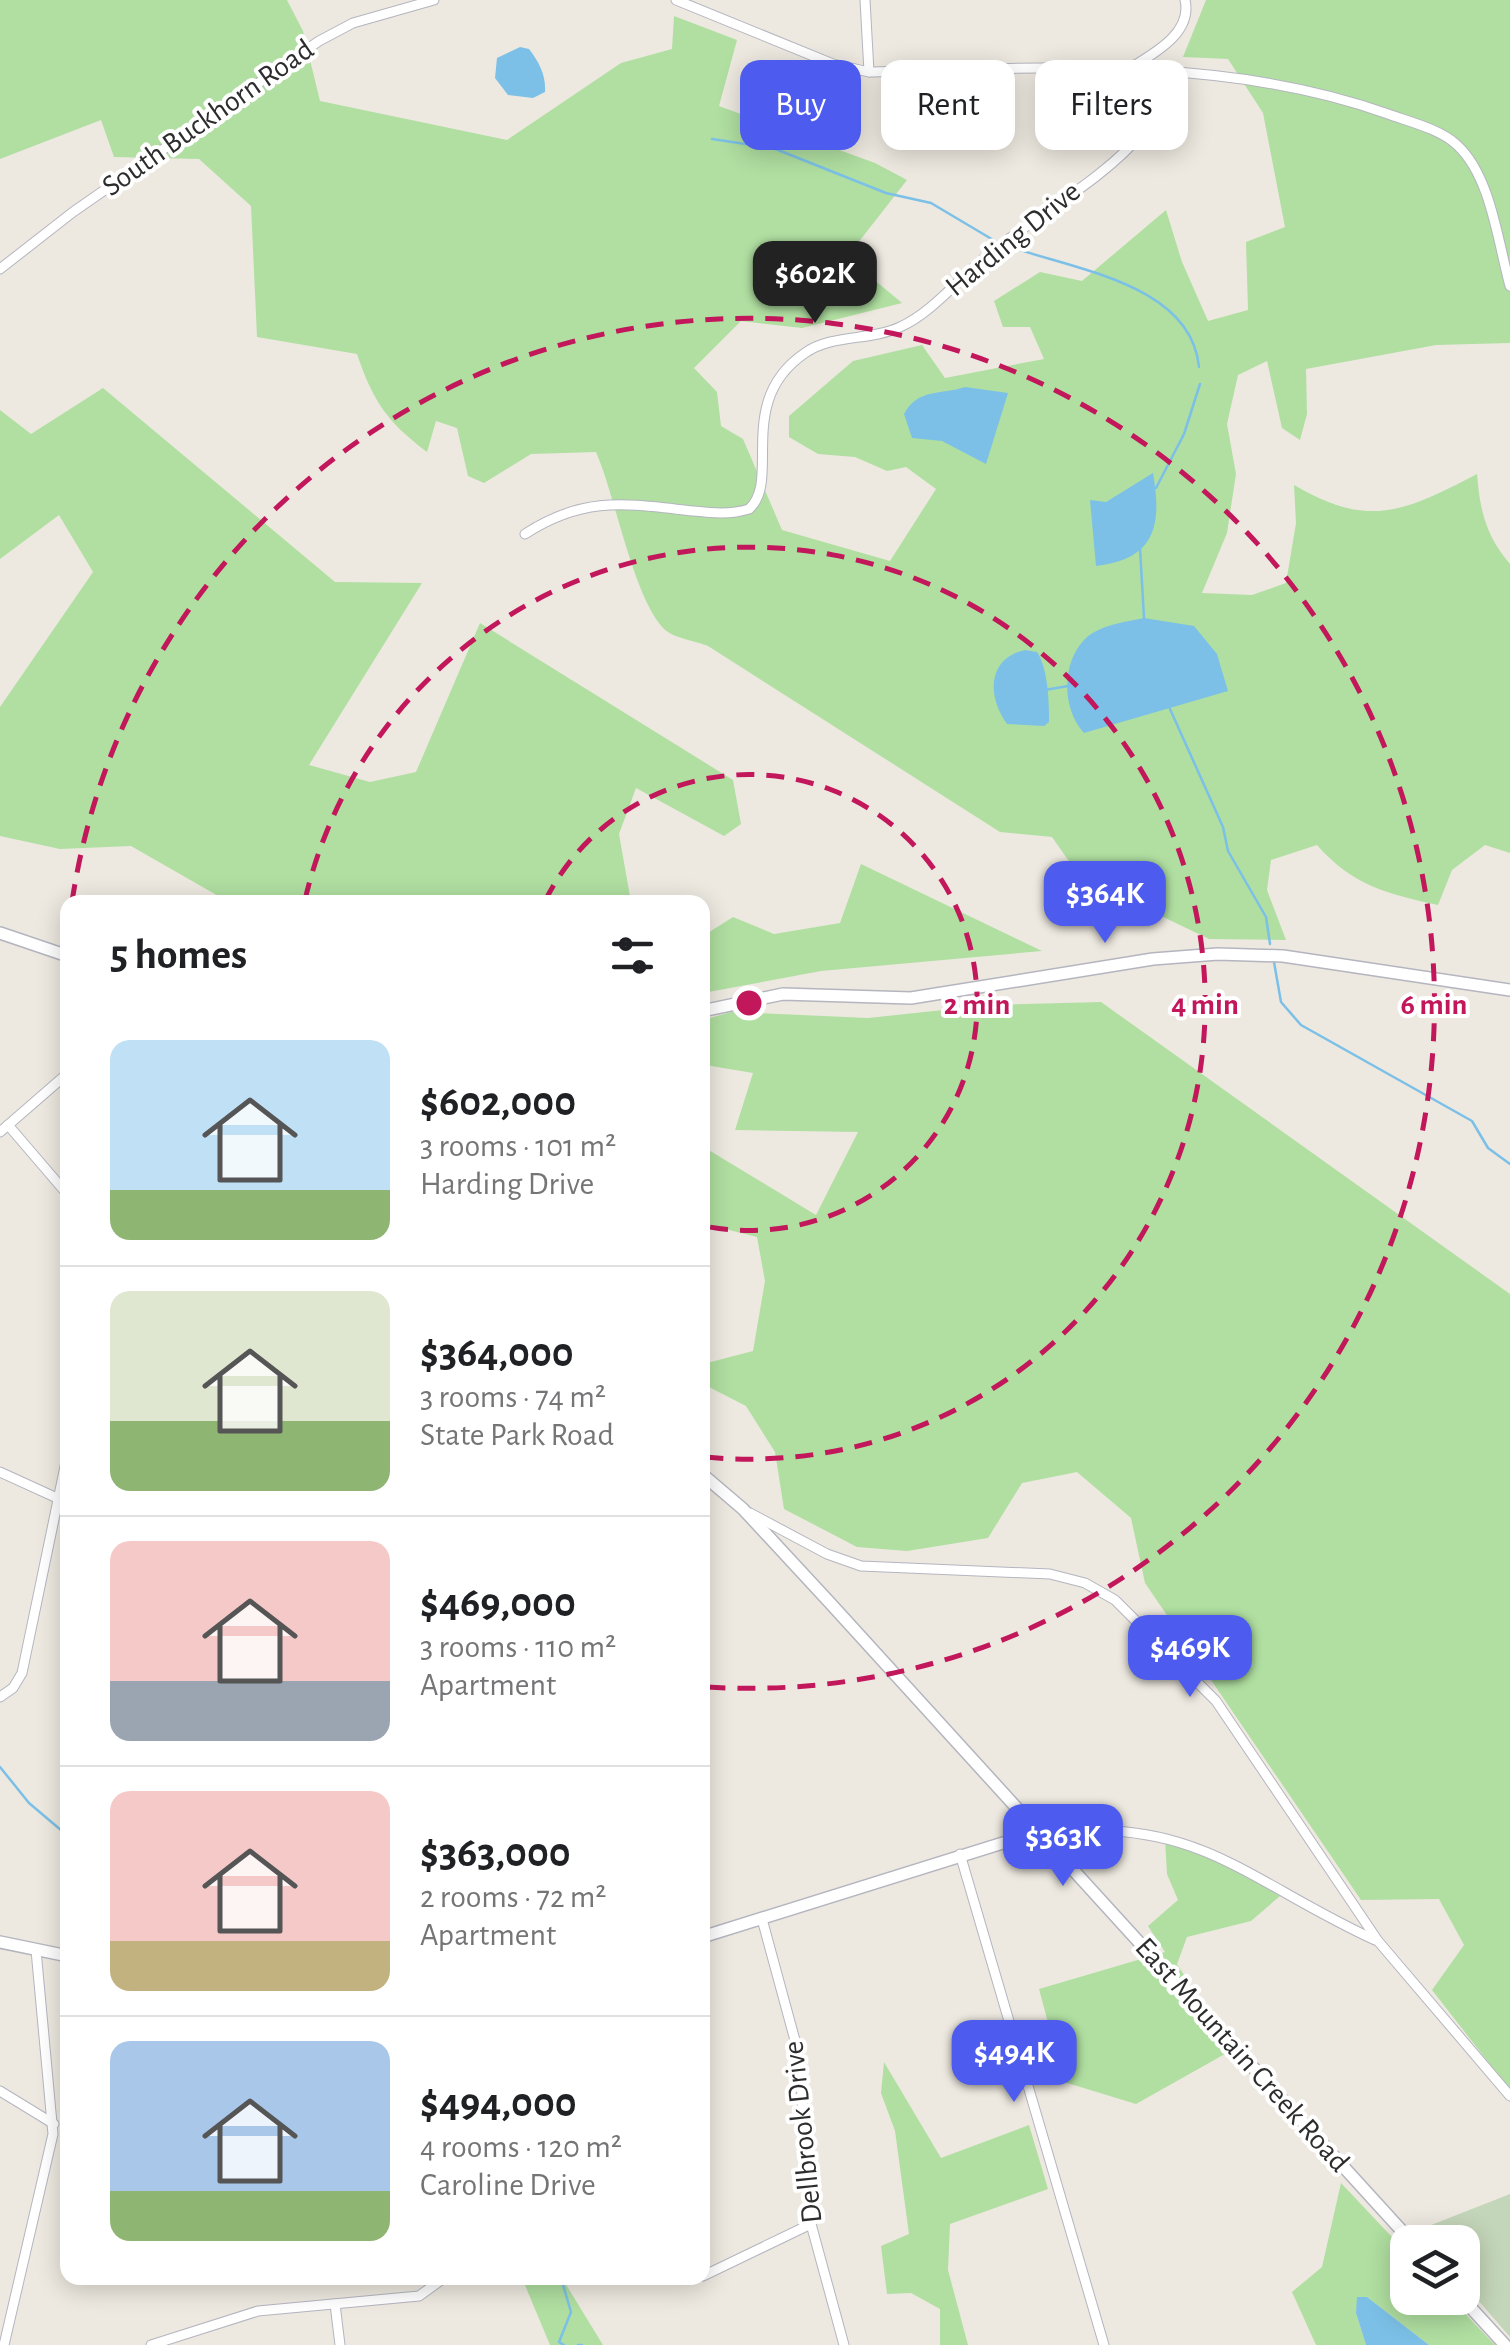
<!DOCTYPE html>
<meta charset="utf-8">
<style>
body{margin:0;font-family:"Alegreya Sans",sans-serif;background:#f2f2f2;color:#202124;height:100vh;display:flex;flex-direction:column;font-size:38px;white-space:nowrap}
*{box-sizing:border-box;margin:0}
p{font-size:32px;color:#757577}
.icon{flex:none;width:55px;height:55px;fill:none;stroke:currentColor;stroke-width:2;stroke-linecap:round;stroke-linejoin:round}
.map{position:relative;flex:1;overflow:hidden}
.panel{position:absolute;left:60px;top:895px;width:650px;height:1390px;display:flex;flex-direction:column;background:#fff;border-radius:20px;box-shadow:0 5px 25px #0003}
.panel>*{flex:none}
.top-card{position:absolute;left:740px;top:60px;width:620px;height:90px;display:flex;gap:20px}
.fabs{position:absolute;left:1390px;top:2225px;display:grid;gap:20px}
.fabs a{display:grid;place-items:center;width:90px;height:90px;border-radius:20px;background:#fff;box-shadow:0 5px 25px #0003;font-size:50px}
.price{position:absolute;translate:-50% -85px;padding:0 22px;border-radius:20px;background:#4d5bee;color:#fff;font-size:32px;line-height:65px;filter:drop-shadow(0 2px 5px #0008)}
.price::after{content:'';position:absolute;left:50%;top:60px;width:30px;height:22px;margin-left:-15px;background:inherit;clip-path:polygon(0 0,100% 0,50% 100%)}
.price.active{background:#222;color:#fff}
ul{padding:0;list-style:none}
li{display:flex;align-items:center;gap:30px;height:250px;padding:0 50px}
li+li{border-top:2px solid #e0e0e0}
li span{display:grid;place-items:center;flex:none;width:280px;height:200px;border-radius:20px;color:#555}
li>.icon{margin-inline-start:auto}
span .icon{width:120px;height:120px;fill:#fffc;stroke-width:1}
li b{font-size:42px}
h2{display:flex;justify-content:space-between;align-items:center;height:120px;padding:0 50px;font-size:42px}
.tag{padding:0 35px;border-radius:20px;background:#fff;box-shadow:0 5px 25px #0003;font-size:35px;line-height:90px}
.tag.active{background:#4d5bee;color:#fff}
.map>svg:first-child{display:block}
</style>
<div class="map">
<svg width="1510" height="2345" viewBox="0 0 1510 2345">
<rect width="100%" height="100%" fill="#ede9e0"/>
<g fill="#b0dfa1">
<path d="M0,0h287l16,31 17,70 187,39 114,-77 51,-14 2,-33 63,24 -18,66 156,57 32,17 -60,77 55,46 -100,25 -61,-7 -47,47 23,24 4,34 22,13 39,91 108,31 46,-72 -30,-22 -19,4 -32,-14 -37,-3 -29,-17v-21l64,-55 69,-16 23,33 99,-19 -14,-32h-27l-9,-26 46,-29 42,9 84,-71 16,52 26,59 40,-11 -2,-68 39,-15 -22,-114 -35,-54 -45,-2 23,-57h304v343l-74,2 -130,24 1,45 -7,26 -18,-12 -15,-67 -29,14 -11,49 9,50 -9,59 -25,60 50,2 34,-12 10,-60 -2,-38c75,44 110,27 183,-11 3,37 9,62 33,90v289l-25,-8 -33,25 -14,35c-51,-11 -86,-20 -121,-60l-46,15 -4,30 19,50 -77,-1 -129,-62 -28,-40 -52,-5 -292,-186c-12,-5 -35,-8 -44,-17 -31,-32 -48,-131 -68,-177l-65,2 -47,29 -16,-7 -11,-48 -21,-7 -9,31c-40,-30 -54,-51 -70,-98l-100,-17 -6,-131 -52,-47 -85,-2 -13,-37 -101,39z"/>
<polygon points="103,388 335,582 422,583 309,765 370,782 416,772 480,623 733,780 741,824 724,836 636,788 619,834 631,902 238,902 220,897 131,846 60,849 0,836 0,707 93,572 59,515 0,559 0,410 31,434"/>
<polygon points="861,864 1042,951 821,971 703,993 703,936 733,917 774,934 840,923"/>
<polygon points="1101,1002 1510,1294 1510,2090 1432,1990 1464,1945 1439,1899 1361,1900 1145,1583 1131,1518 1077,1472 1022,1483 988,1538 907,1551 857,1547 784,1509 775,1452 746,1406 703,1384 703,1364 753,1351 765,1281 757,1237 713,1226 703,1230 702,1146 816,1215 858,1132 735,1130 753,1073 705,1065 703,1020 731,1012 868,1018 990,1005"/>
<polygon points="1165,1839 1210,1854 1280,1896 1251,1921 1187,1937 1177,1964 1232,2050 1136,2104 1064,2082 1039,1989 1165,1952 1148,1926 1178,1900 1167,1874"/>
<polygon points="884,2062 941,2158 1029,2125 1048,2189 950,2224 948,2270 968,2345 940,2345 940,2309 911,2293 887,2294 881,2246 909,2234 895,2131 881,2093"/>
<polygon points="1341,2183 1407,2253 1408,2298 1450,2298 1495,2345 1429,2345 1367,2297 1358,2297 1356,2313 1366,2345 1316,2345 1292,2292 1322,2267"/>
<polygon points="522,2278 562,2278 603,2345 550,2345"/>
</g>
<polygon fill="#c4d6b9" points="1510,2194 1510,2337 1463,2283 1462,2242 1426,2242 1416,2231"/>
<g fill="#7cc0e7">
<path d="M520,47l9,2c10,13 17,26 16,43l-12,6 -25,-3 -13,-17 2,-20z"/>
<path d="M965,387l43,6 -22,71 -44,-23 -30,-3 -8,-24c14,-26 37,-19 61,-27z"/>
<path d="M1153,473c9,52 3,86 -57,93l-6,-66 16,2z"/>
<path d="M1144,618l50,8 23,28 11,37 -144,42c-22,-24 -23,-70 1,-94 14,-14 40,-17 59,-21z"/>
<path d="M1025,650l12,2c11,16 12,50 12,70l-5,4 -37,-2c-20,-27 -20,-66 18,-74z"/>
<polygon points="1357,2297 1367,2297 1429,2345 1366,2345 1356,2313"/>
</g>
<g fill="none" stroke-linecap="round" stroke-linejoin="round">
<g stroke="#7cc0e7" stroke-width="2.5">
<polyline points="712,139 773,148 886,193 931,203 995,241"/>
<path d="M1008,246c63,23 183,37 191,121"/>
<polyline points="1156,488 1184,434 1200,384"/>
<polyline points="1140,548 1144,618"/>
<polyline points="1045,690 1068,686"/>
<polyline points="1170,709 1223,827 1228,851 1266,917 1270,944"/>
<polyline points="1274,962 1281,1002 1301,1025 1472,1121 1488,1148 1510,1164"/>
<polyline points="0,1767 29,1803 68,1836"/>
<polyline points="561,2278 571,2312 559,2342 564,2345"/>
<polyline points="578,2345 582,2345"/>
</g>
<g stroke="#b4b5bf" stroke-width="11">
<g id="street">
<path d="M676,0l157,64 36,8c172,-4 355,-17 519,42 22,8 52,15 69,31 34,31 41,98 53,141"/>
<polyline points="865,0 869,72"/>
<path d="M1127,70c24,-15 66,-36 58,-70"/>
<polyline points="0,269 73,212 319,41 353,23 434,0"/>
<path d="M525,534c60,-39 102,-30 168,-23 19,2 37,4 56,-2 33,-29 -15,-108 56,-156 27,-19 65,-12 95,-26 33,-15 59,-49 88,-72 47,-39 117,-76 155,-123 13,-17 13,-38 13,-58"/>
<polyline points="8,1125 68,1195"/>
<polyline points="0,1132 68,1073"/>
<polyline points="0,1472 68,1503"/>
<polyline points="750,1513 827,1554 861,1566 1050,1574 1085,1583 1115,1600 1216,1701 1378,1941 1510,2096"/>
<polyline points="0,1697 13,1688 22,1673 68,1452"/>
<path d="M1038,1832c164,-15 203,46 337,108"/>
<polyline points="960,1854 1104,2345"/>
<polyline points="762,1919 799,2055 811,2224 844,2345"/>
<polyline points="0,2091 54,2124"/>
<polyline points="703,2276 811,2224"/>
<polyline points="335,2304 340,2345"/>
<polyline points="4,2345 53,2134 36,1950"/>
<polyline points="151,2345 258,2311 419,2296 444,2278"/>
</g>
</g>
<g stroke="#b4b5bf" stroke-width="14">
<g id="secondary">
<polyline points="0,933 68,956"/>
<polyline points="702,1011 783,994 911,998 1153,959 1218,954 1283,956 1510,990"/>
<polyline points="702,1474 743,1509 831,1604 1412,2242"/>
<polyline points="702,1937 1038,1832"/>
<polyline points="0,1942 68,1956"/>
<polyline points="1462,2298 1505,2345"/>
</g>
</g>
<use href="#street" stroke="#fff" stroke-width="9"/>
<use href="#secondary" stroke="#fff" stroke-width="11"/>
</g>
<g fill="none" stroke="#c2185b" stroke-width="5" stroke-dasharray="18 12">
<path d="M545 901A228 228 0 1 1 704 1226"/>
<path d="M305 900A456 456 0 1 1 705 1457"/>
<path d="M67 1069A685 685 0 0 1 67 937M72 902A685 685 0 1 1 707 1687"/>
</g>
<g text-anchor="middle" dominant-baseline="central" stroke-width="8" stroke-linejoin="round" paint-order="stroke">
<g font-size="30" fill="#2d2d2d" stroke="#fff">
<text transform="translate(208 118) rotate(-35)">South Buckhorn Road</text>
<text transform="translate(1013 239) rotate(-39)">Harding Drive</text>
<text transform="translate(1242 2055) rotate(48)">East Mountain Creek Road</text>
<text transform="translate(803 2132) rotate(-96)">Dellbrook Drive</text>
</g>
</g>
<circle cx="749" cy="1003" r="15" fill="#c2185b" stroke="#fff" stroke-width="5"/>
<g font-size="30" text-anchor="middle" font-weight="bold" fill="#c2185b" stroke="#fff" stroke-width="8" stroke-linejoin="round" paint-order="stroke">
<text x="977" y="1014">2 min</text>
<text x="1205" y="1014">4 min</text>
<text x="1434" y="1014">6 min</text>
</g>
</svg>
<div class="fabs">
<a><svg class="icon" aria-label="layers" viewBox="0 0 24 24"><path d="M12 4l9 5-9 5-9-5zM3 14l9 5 9-5"/></svg></a>
</div>
<b class="price active" style="left:815px;top:326px">$602K</b>
<b class="price" style="left:1105px;top:946px">$364K</b>
<b class="price" style="left:1190px;top:1700px">$469K</b>
<b class="price" style="left:1063px;top:1889px">$363K</b>
<b class="price" style="left:1014px;top:2105px">$494K</b>
<div class="top-card">
<a class="tag active">Buy</a>
<a class="tag">Rent</a>
<a class="tag">Filters</a>
</div>
<section class="panel">
<h2>5 homes<svg class="icon" aria-label="filters" viewBox="0 0 24 24"><path d="M4 7h16M4 17h16"/><circle cx="9" cy="7" r="2"/><circle cx="15" cy="17" r="2"/></svg></h2>
<ul>
<li><span style="background:linear-gradient(#bfe0f5 75%,#8fb573 0)"><svg class="icon" aria-label="home" viewBox="0 0 24 24"><path d="M3 11l9-7 9 7M6 9v11h12V9"/></svg></span><div><b>$602,000</b><p>3 rooms · 101 m²</p><p>Harding Drive</p></div></li>
<li><span style="background:linear-gradient(#dfe7d0 65%,#8fb573 0)"><svg class="icon" aria-label="home" viewBox="0 0 24 24"><path d="M3 11l9-7 9 7M6 9v11h12V9"/></svg></span><div><b>$364,000</b><p>3 rooms · 74 m²</p><p>State Park Road</p></div></li>
<li><span style="background:linear-gradient(#f6c9c9 70%,#9aa5b1 0)"><svg class="icon" aria-label="home" viewBox="0 0 24 24"><path d="M3 11l9-7 9 7M6 9v11h12V9"/></svg></span><div><b>$469,000</b><p>3 rooms · 110 m²</p><p>Apartment</p></div></li>
<li><span style="background:linear-gradient(#f6c9c9 75%,#c2b280 0)"><svg class="icon" aria-label="home" viewBox="0 0 24 24"><path d="M3 11l9-7 9 7M6 9v11h12V9"/></svg></span><div><b>$363,000</b><p>2 rooms · 72 m²</p><p>Apartment</p></div></li>
<li><span style="background:linear-gradient(#a9c7e8 75%,#8fb573 0)"><svg class="icon" aria-label="home" viewBox="0 0 24 24"><path d="M3 11l9-7 9 7M6 9v11h12V9"/></svg></span><div><b>$494,000</b><p>4 rooms · 120 m²</p><p>Caroline Drive</p></div></li>
</ul>
</section>
</div>
